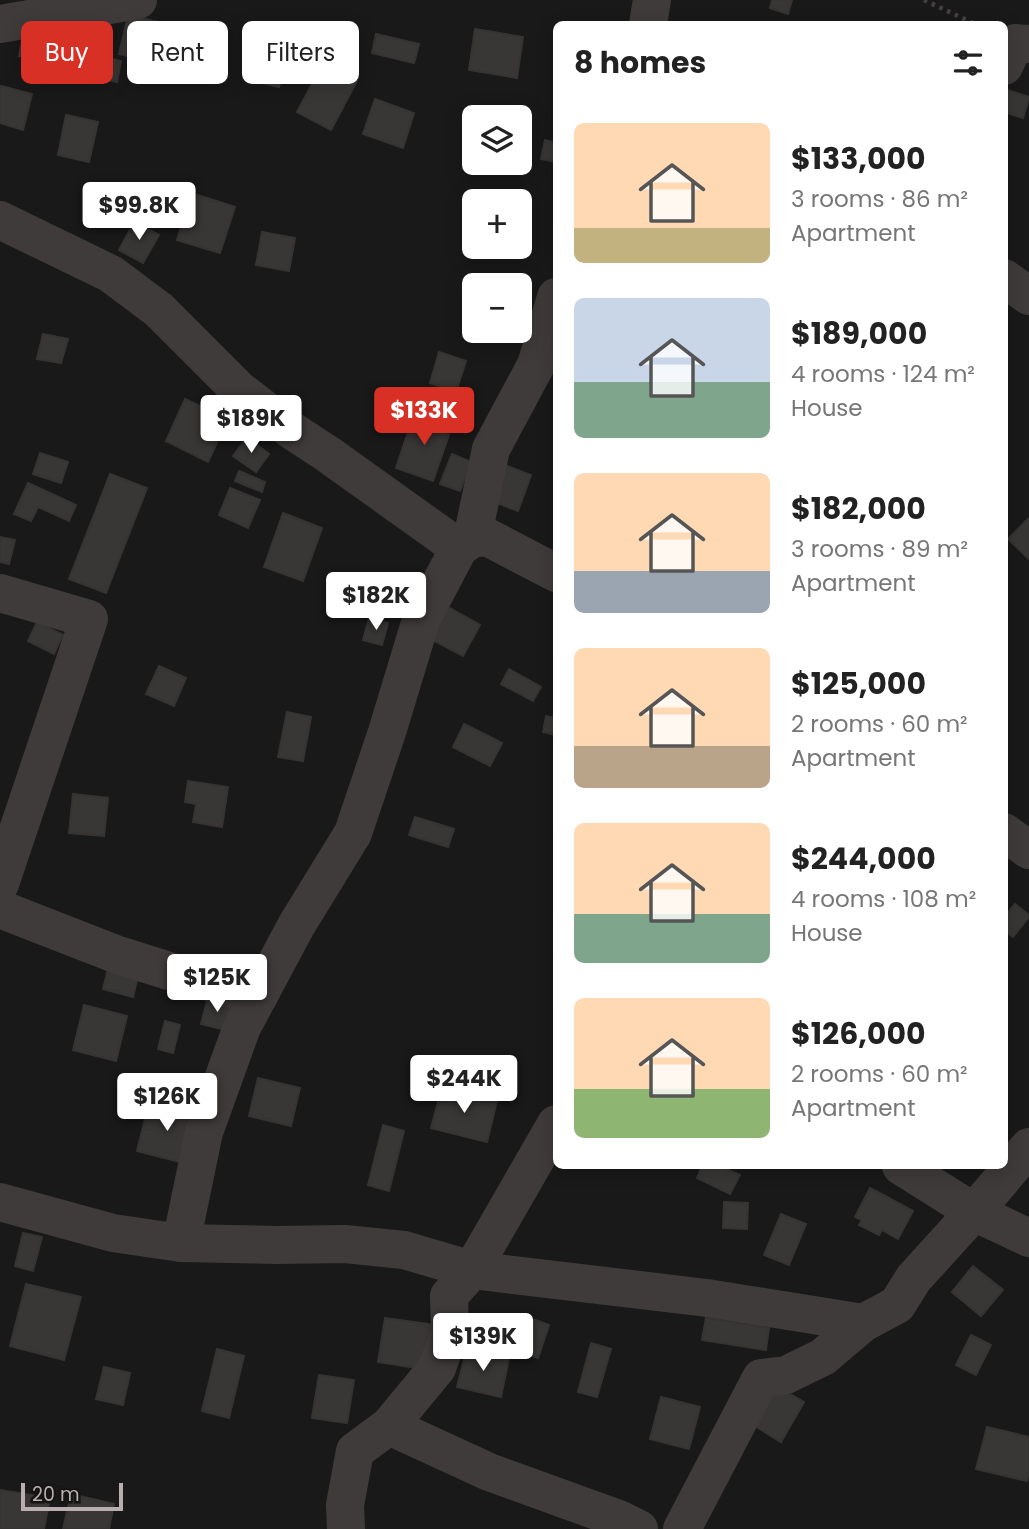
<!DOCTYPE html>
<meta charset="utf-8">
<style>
body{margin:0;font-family:Poppins,sans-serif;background:#f6f6f6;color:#222;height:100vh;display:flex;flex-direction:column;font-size:26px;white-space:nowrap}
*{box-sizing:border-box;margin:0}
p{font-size:23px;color:#767676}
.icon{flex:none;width:38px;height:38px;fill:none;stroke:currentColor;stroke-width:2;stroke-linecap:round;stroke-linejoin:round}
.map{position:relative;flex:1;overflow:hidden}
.side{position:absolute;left:553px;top:21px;width:455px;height:1148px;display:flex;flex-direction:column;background:#fff;border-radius:10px;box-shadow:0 4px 18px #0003}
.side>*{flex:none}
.hud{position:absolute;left:21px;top:21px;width:427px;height:63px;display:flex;gap:14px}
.buttons{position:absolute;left:462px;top:105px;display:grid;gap:14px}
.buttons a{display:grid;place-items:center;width:70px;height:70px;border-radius:10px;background:#fff;box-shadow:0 4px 18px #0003;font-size:35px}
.scale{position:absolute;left:21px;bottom:18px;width:102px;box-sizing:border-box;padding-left:7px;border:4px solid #b8aead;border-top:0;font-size:19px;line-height:24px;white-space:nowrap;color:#b8aead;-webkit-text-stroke:5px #151414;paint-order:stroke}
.price{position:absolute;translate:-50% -60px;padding:0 16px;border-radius:7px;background:#fff;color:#222;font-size:23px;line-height:46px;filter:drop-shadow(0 2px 4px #0008)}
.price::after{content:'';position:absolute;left:50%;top:42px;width:21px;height:16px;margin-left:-10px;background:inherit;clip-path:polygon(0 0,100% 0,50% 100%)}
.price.current{background:#d93025;color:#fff}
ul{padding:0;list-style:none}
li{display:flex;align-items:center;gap:21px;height:175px;padding:0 21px}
li span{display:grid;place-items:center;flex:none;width:196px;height:140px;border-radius:10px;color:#555}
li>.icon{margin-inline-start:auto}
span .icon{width:84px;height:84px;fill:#fffc;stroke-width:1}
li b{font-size:30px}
h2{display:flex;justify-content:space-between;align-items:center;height:84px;padding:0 21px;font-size:30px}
.pill{padding:0 24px;border-radius:10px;background:#fff;box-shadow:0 4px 18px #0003;font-size:24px;line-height:63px}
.pill.current{background:#d93025;color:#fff}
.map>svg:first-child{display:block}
</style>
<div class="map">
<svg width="1029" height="1529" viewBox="0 0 1029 1529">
<rect width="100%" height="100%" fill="#1a1919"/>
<g fill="#393736" stroke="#363433" stroke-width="2">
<polygon points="772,0 792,0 788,14 770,8"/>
<polygon points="128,15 163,23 154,62 119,54"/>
<polygon points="475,29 523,37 517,78 469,70"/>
<polygon points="24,30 42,34 38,58 19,56"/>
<polygon points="376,34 419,44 414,63 372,53"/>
<polygon points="261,41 289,48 279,87 251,80"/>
<polygon points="70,49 121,61 117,82 65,71"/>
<polygon points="323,63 357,81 331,130 297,112"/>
<polygon points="1,86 32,94 23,130 0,123 0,91"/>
<polygon points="1007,90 1029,97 1023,118 1004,112 1004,99"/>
<polygon points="375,99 414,113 403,148 363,134"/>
<polygon points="66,115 98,122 89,162 58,155"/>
<polygon points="545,140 556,143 556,162 541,159"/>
<polygon points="191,193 235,207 220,253 177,240"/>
<polygon points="134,222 159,235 143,263 119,250"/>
<polygon points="262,232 295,238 289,271 256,265"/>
<polygon points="43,334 68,339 61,363 37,359"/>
<polygon points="439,352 466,361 456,392 430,383"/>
<polygon points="185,399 228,419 208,462 166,441"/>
<polygon points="414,414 452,426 433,481 396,468"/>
<polygon points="247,437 269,454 256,472 233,456"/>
<polygon points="40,453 68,462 61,483 33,474"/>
<polygon points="452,454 471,462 460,491 440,484"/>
<polygon points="507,466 531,475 518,511 494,502"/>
<polygon points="239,471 265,482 262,492 235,481"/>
<polygon points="110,474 147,488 106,593 69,579"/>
<polygon points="28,483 76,505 69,521 38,507 31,521 14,514"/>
<polygon points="230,488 260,500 248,528 219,515"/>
<polygon points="283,513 322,528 303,581 264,567"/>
<polygon points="1029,518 1029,559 1008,539"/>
<polygon points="0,537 15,540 9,564 0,562"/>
<polygon points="448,607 480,625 463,656 431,639"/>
<polygon points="369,618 388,623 382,645 363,640"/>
<polygon points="37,622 63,635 54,654 28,641"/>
<polygon points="159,666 186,678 174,706 146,694"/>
<polygon points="509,669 541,687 533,701 501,684"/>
<polygon points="287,712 311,717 303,761 278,757"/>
<polygon points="546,716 556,718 556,735 543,732"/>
<polygon points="464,724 502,743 490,766 453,747"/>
<polygon points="188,781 228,787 222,827 193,822 196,804 185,802"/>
<polygon points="73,794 108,798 104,836 69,833"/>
<polygon points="415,817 454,829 448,847 409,835"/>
<polygon points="1015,904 1029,915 1029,917 1013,937 1004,930 1004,917"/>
<polygon points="109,965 139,972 133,997 103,989"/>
<polygon points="208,997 233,1003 226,1030 201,1024"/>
<polygon points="84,1005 127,1016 116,1061 73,1050"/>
<polygon points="165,1021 180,1025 173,1053 158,1049"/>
<polygon points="258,1078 300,1088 291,1126 249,1116"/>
<polygon points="442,1087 497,1101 487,1142 431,1128"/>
<polygon points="149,1103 196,1114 184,1163 137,1151"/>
<polygon points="383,1125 404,1131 389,1191 368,1185"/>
<polygon points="702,1166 719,1166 740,1175 730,1194 697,1178"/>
<polygon points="870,1188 913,1211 898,1239 882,1230 879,1235 859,1225 862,1220 855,1217"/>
<polygon points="724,1202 748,1203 747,1229 723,1228"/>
<polygon points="781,1214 806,1224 789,1265 764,1255"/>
<polygon points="23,1233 42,1237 33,1271 15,1266"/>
<polygon points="973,1266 1003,1290 981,1316 952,1292"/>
<polygon points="26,1284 81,1297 64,1360 10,1346"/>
<polygon points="385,1318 436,1325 430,1370 378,1362"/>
<polygon points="530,1318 549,1325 538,1358 519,1352"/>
<polygon points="706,1318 769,1328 766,1350 702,1340"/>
<polygon points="971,1335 991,1345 976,1375 956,1365"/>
<polygon points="591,1343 611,1349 597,1397 578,1392"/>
<polygon points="467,1348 509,1358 501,1397 457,1387"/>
<polygon points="217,1349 244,1356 229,1418 202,1411"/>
<polygon points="104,1367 130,1373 123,1405 96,1399"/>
<polygon points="319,1375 354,1380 347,1423 312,1418"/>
<polygon points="773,1384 804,1402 781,1442 750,1423"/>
<polygon points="661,1397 700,1407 689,1449 650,1439"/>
<polygon points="987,1427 1029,1437 1029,1472 1027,1481 976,1469"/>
<polygon points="0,1490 50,1498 44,1529 0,1529"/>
<polygon points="71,1494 114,1504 109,1529 63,1529"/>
</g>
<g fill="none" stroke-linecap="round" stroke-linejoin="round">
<polyline stroke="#464140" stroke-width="4.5" stroke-dasharray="3.5 5" stroke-linecap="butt" points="924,0 975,24"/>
<g stroke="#3f3b3a" stroke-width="38">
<polyline points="0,24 138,0"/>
<polyline points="648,24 652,0"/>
<polyline points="1004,66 1015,43 1029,44"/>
<polyline points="0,220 111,274 159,310 238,389 291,430 329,455 459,548"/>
<polyline points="1004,278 1029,296"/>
<polyline points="472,539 491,449 536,365 556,297"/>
<polyline points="0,593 89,619 0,884"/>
<polyline points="1004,832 1029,850"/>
<polyline points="0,909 118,955 169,971 259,996"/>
<polyline points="901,1166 974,1212 1029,1147"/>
<polyline points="0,1202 113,1233 181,1243 276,1245 345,1244 404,1250 472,1270 707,1298 863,1323"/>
<polyline points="181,1243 204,1132 242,1027 296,926 353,833 387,732 421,620 459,548 472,539 487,537 556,573"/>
<polyline points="389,1426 489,1472 619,1519 639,1529"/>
<polyline points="346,1529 345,1505 355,1451 389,1426 437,1368 450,1331 449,1296 472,1270 556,1124"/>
<polyline points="682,1529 761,1378 786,1375 823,1357 863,1323 897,1305 914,1278 974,1212 1029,1238"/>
</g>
</g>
</svg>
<div class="buttons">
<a><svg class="icon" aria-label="layers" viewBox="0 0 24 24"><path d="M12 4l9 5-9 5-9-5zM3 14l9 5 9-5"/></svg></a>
<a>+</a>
<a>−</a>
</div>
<div class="scale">20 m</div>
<b class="price" style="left:139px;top:242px">$99.8K</b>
<b class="price current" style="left:424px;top:447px">$133K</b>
<b class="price" style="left:251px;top:455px">$189K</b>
<b class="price" style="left:376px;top:632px">$182K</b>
<b class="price" style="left:217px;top:1014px">$125K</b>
<b class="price" style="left:464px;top:1115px">$244K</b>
<b class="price" style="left:167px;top:1133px">$126K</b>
<b class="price" style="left:483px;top:1373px">$139K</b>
<div class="hud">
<a class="pill current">Buy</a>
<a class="pill">Rent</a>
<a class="pill">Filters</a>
</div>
<section class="side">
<h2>8 homes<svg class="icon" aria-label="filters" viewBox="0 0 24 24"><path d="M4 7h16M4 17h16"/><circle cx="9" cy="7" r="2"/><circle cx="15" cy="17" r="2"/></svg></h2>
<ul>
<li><span style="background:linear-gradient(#ffd9b3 75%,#c2b280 0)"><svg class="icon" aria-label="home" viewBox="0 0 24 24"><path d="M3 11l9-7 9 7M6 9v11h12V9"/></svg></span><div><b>$133,000</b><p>3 rooms · 86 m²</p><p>Apartment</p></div></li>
<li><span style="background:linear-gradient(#c9d6e8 60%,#7fa58c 0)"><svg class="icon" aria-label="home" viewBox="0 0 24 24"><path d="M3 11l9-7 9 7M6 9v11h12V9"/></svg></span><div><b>$189,000</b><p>4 rooms · 124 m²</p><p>House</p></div></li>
<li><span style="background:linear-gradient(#ffd9b3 70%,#9aa5b1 0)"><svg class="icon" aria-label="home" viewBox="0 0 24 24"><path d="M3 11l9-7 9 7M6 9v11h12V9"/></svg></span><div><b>$182,000</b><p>3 rooms · 89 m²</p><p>Apartment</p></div></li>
<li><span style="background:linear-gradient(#ffd9b3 70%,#b9a48a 0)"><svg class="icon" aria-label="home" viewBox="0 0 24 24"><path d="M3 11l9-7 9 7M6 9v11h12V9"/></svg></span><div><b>$125,000</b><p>2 rooms · 60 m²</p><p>Apartment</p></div></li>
<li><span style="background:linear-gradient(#ffd9b3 65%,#7fa58c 0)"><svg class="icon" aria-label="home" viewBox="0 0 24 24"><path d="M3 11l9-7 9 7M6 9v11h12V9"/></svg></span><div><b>$244,000</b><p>4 rooms · 108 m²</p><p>House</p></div></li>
<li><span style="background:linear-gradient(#ffd9b3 65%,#8fb573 0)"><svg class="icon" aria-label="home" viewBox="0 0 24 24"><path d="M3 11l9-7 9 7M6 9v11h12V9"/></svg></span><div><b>$126,000</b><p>2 rooms · 60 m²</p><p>Apartment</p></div></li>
</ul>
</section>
</div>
